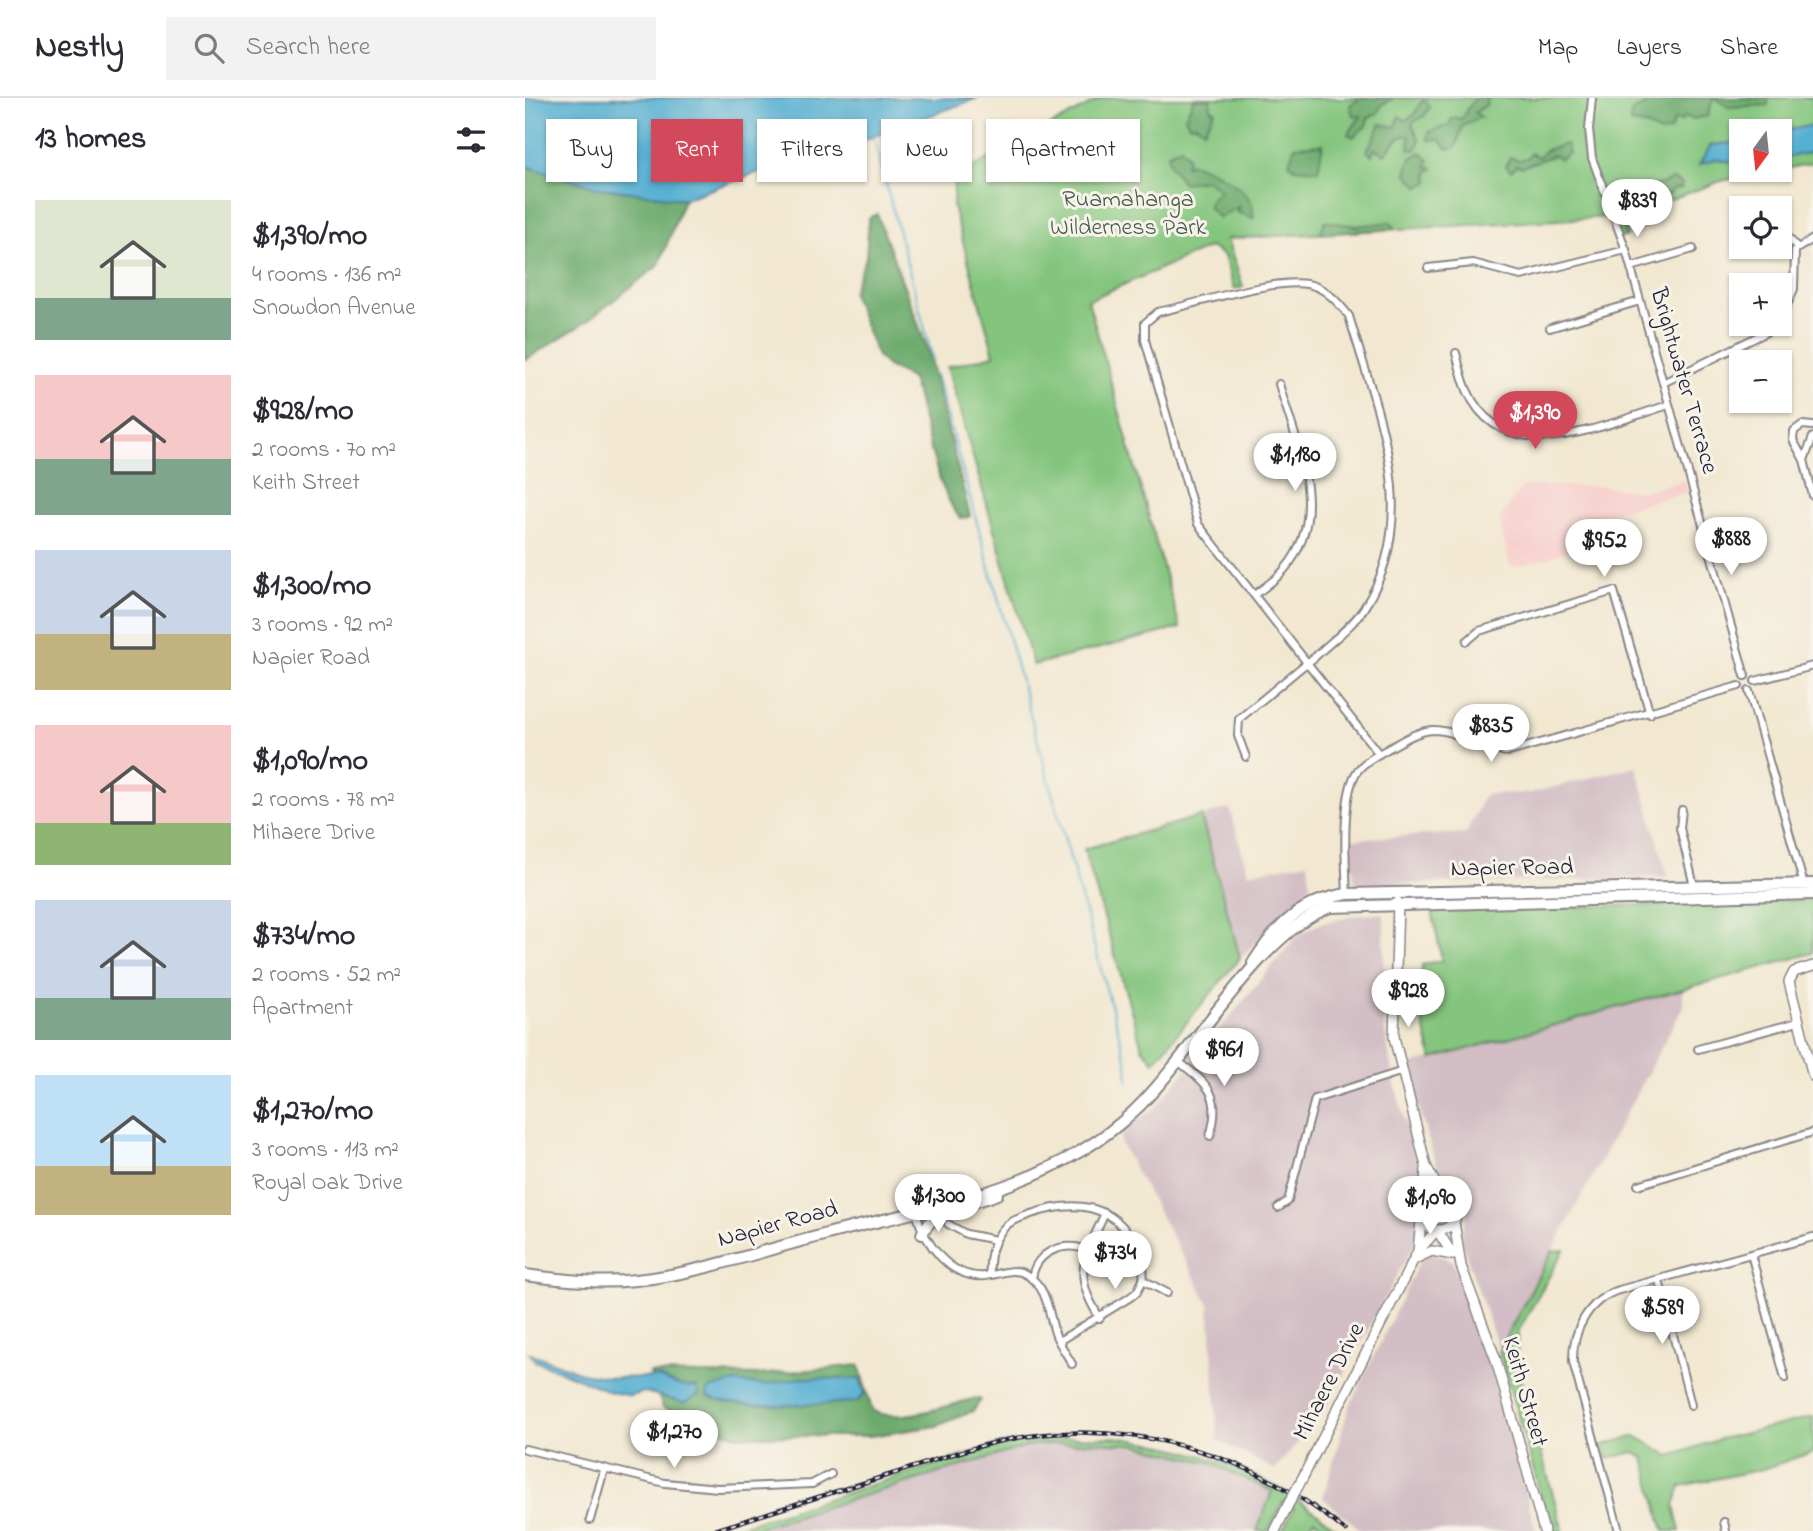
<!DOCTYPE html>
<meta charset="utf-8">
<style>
body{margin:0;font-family:"Indie Flower",sans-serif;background:#f2f2f3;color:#2b2b33;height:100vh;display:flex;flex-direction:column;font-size:26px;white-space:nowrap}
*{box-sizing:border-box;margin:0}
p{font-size:23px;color:#7c7c81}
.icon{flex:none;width:38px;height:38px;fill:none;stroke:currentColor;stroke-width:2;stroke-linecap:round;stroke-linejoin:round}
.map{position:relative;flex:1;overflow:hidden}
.panel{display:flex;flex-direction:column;background:#fff;width:525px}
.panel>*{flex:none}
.guide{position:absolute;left:21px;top:21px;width:665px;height:63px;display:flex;gap:14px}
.needle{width:46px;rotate:195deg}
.tools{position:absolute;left:1204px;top:21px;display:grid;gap:14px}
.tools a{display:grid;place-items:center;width:63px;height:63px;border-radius:0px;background:#fff;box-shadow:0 2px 5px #0004;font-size:35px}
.price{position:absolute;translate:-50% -60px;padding:0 16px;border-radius:24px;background:#fff;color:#222;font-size:23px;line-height:46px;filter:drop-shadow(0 2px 4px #0008)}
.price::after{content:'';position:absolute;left:50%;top:42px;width:21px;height:16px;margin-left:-10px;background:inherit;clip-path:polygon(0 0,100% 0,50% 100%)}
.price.active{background:#d1495b;color:#fff}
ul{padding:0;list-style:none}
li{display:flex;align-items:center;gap:21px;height:175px;padding:0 35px}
li span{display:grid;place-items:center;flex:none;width:196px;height:140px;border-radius:0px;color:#555}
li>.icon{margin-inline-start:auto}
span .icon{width:84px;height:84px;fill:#fffc;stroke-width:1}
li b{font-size:30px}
h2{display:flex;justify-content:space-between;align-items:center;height:84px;padding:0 35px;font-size:30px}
.chip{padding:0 24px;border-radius:0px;background:#fff;box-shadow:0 2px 5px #0004;font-size:24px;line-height:63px}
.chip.active{background:#d1495b;color:#fff}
header{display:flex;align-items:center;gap:42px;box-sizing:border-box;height:98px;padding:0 35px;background:#fff;border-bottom:2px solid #e1e1e2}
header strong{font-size:33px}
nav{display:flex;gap:38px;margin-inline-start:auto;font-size:24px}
.search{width:490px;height:63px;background:#f2f2f3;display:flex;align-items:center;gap:18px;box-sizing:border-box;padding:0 24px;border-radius:0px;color:#7c7c81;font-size:26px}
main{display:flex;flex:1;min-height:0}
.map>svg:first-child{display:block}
</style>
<header>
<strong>Nestly</strong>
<div class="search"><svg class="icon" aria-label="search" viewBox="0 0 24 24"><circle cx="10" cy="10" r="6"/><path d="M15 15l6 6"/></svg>Search here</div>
<nav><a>Map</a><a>Layers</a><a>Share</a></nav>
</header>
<main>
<section class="panel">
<h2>13 homes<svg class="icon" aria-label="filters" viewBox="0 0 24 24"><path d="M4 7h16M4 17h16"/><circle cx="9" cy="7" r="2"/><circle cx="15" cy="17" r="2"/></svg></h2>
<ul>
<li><span style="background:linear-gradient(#dfe7d0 70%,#7fa58c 0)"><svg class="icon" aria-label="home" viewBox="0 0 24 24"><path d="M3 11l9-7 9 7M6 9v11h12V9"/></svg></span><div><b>$1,390/mo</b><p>4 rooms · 136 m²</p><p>Snowdon Avenue</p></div></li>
<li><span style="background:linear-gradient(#f6c9c9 60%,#7fa58c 0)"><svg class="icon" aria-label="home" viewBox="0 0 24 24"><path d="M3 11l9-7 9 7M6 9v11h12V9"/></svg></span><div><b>$928/mo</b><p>2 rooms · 70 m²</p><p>Keith Street</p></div></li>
<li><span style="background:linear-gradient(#c9d6e8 60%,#c2b280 0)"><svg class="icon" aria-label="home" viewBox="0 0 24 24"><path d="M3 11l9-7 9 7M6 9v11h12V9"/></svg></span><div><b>$1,300/mo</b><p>3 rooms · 92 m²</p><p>Napier Road</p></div></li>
<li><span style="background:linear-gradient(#f6c9c9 70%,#8fb573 0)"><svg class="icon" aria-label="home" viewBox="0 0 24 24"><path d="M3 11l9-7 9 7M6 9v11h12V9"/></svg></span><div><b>$1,090/mo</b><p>2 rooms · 78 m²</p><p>Mihaere Drive</p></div></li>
<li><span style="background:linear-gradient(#c9d6e8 70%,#7fa58c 0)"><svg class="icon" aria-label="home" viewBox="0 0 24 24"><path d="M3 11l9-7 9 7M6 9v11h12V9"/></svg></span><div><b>$734/mo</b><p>2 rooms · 52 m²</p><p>Apartment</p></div></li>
<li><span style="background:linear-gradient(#bfe0f5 65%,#c2b280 0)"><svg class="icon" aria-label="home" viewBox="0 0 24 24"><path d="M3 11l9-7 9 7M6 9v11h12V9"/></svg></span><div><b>$1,270/mo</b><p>3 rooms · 113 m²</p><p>Royal Oak Drive</p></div></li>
</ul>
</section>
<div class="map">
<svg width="1288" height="1433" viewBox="0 0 1288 1433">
<rect width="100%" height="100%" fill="#f7f3e8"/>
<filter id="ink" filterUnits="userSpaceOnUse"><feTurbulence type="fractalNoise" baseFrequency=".0143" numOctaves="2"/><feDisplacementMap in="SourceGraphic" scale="14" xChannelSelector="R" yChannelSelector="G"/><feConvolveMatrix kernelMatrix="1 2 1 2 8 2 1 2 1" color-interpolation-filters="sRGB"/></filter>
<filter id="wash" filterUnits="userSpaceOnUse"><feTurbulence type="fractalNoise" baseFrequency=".00686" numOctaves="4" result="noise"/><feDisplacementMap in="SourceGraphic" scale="28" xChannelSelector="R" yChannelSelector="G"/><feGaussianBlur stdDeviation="1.57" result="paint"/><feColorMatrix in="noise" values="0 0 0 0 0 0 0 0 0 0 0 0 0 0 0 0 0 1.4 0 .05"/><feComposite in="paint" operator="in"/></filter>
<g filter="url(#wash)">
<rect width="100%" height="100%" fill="#f2e8d1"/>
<polygon fill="#f7d0ce" points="1160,382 1163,394 1065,420 1064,447 995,468 985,468 974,421 998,388 1076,388 1117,393"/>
<g fill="#d2bec4">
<polygon points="1111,668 1143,779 830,787 825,741 941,735 960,696 1006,695"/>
<polygon points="705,710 723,775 783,764 785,788 715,860 676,718"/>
<polygon points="859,815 859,927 868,980 900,1093 894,1137 801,1309 750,1372 693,1342 684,1206 596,1046 596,1033 630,1010 771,839 794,826 825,818"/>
<polygon points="1158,890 1158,909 974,1252 935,1139 942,1118 940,1109 919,1091 880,968"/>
<polygon points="907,1155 927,1163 966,1270 1011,1433 837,1433 798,1400 823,1312 895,1162"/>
<polygon points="572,1344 650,1355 721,1379 748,1394 732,1433 222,1433 506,1347"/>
</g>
<g fill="#83c57d" stroke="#52745c" stroke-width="2">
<polygon points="577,0 1288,0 1288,65 1255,72 1255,33 1216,33 1216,72 1254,72 1196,83 1096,120 1102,138 1091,141 1084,119 702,141 718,189 709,191 699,158 685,149 563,202 655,530 508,567 422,269 469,257 428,108 429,87 441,73"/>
<polygon points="676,718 715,860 629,964 617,950 559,751"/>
<polygon points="1288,802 1288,855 907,961 895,912 897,867 917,862 907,813"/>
<polygon points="1039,1152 994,1232 991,1263 1038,1433 1026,1433 974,1252 1027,1153"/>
<polygon points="1288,1319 1288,1354 1238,1371 1156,1388 1149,1408 1155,1433 1139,1433 1119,1360 1108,1354 1082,1361 1078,1347 1111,1338 1145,1358 1195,1341"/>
<path d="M590,1339c89,13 155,36 225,94h-11l-14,-12 -10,12h-23l12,-23 -11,-6 -15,29h-11l15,-40 -61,-28 -75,-18 -39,-3 -66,3 -284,86h-22l273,-86 47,-7z"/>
</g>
<g fill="#6aaa6c" stroke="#466654" stroke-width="2">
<polygon points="685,0 686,11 690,13 679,32 671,26 664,27 660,19 669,1"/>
<polygon points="836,0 869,0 857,7 852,16 843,20 841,28 828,39 823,36 836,18 828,17 825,7"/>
<polygon points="950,0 962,0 961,7 950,15 956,19 938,27 931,49 923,51 915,42 903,42 904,34 924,27 927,20 936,21"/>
<polygon points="1124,0 1243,0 1243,7 1204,9 1188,0 1183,18 1167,21 1160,18 1157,23 1150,21 1145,33 1135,35 1119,27 1105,25 1107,13 1121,7"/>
<path d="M897,3h4l4,6 -6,9 -12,7c2,10 13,15 3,27l-6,-1 1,-13c-13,-2 -17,9 -25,18l-11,-5 -2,6 -5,-4 14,-27 15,3 3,-11 6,4 8,-4z"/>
<polygon points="798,46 793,72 770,70 764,65 770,48"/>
<polygon points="1041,46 1044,55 1035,61 1029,57 997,69 992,67 986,73 981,68 985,59 993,62 1003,60 1006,55 1013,59 1021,52"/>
<path d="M656,49l7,9 -2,10 4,-3c19,5 51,20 61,39 2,4 2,11 3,16l-18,-6 3,-6 -20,12 -11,-11 4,-10 8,-7 -14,-10 -23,3 -13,-18 -3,-11z"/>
<polygon points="896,54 904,62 902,68 908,70 903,74 904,84 894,89 881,75 886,60"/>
<polygon points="0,68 75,90 159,101 134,167 61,224 0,262"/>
<path d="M1147,81l10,5 -1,5 -7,-1 -5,7 -11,-2 -14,4v3h4l6,6 -17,13 -10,1 -10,-7c11,-34 31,-19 55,-34z"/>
<path d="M352,116l50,134 43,168 -9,3c-24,-26 -38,-104 -49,-140l-25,-13 -10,-10 -25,-63 14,-36 3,-39z"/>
<polygon points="800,123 831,128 865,124 870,131 795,136"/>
<path d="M334,1267l13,45c23,15 78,-5 104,-12l5,2 -8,11 -36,15 -67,10h-134l-73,-28 -13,-35 108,2z"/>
</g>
<g fill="#54afd2" stroke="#3b6886" stroke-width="2">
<polygon points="0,0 453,0 309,53 262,64 159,101 75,90 0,68"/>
<polygon points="1288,27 1288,54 1255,61 1255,34"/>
<polygon points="1216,44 1216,66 1192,61 1174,67 1186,47"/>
<polygon points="5,1255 56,1275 87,1280 133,1279 155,1288 172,1289 174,1297 159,1305 120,1294 106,1298 86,1294 10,1263"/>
<path d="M275,1280l60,1 5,14 -8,9c-34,1 -122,10 -150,-6l2,-7 26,-7 29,3z"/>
</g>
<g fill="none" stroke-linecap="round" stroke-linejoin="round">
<g stroke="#54afd2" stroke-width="2">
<polyline points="348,37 408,262"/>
<polyline points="411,277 602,965 603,983"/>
</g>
</g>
</g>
<g filter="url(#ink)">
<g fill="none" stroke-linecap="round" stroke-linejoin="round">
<g stroke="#8a8586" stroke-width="10">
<g id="street">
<polyline points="1067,0 1064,31 1067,60 1101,152 1220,578"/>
<polyline points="1262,138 1272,149"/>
<polyline points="1106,169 1168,151"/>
<polyline points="903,170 948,165 996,178 1101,152"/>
<polyline points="1255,223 1269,191 1270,152 1288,141"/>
<polyline points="1025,230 1115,203"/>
<path d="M931,255c3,12 6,25 11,37 37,84 140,33 202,15"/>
<polyline points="1138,285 1240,235 1251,226"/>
<polyline points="1288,339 1279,362 1288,398"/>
<polyline points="1279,362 1268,342 1269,333 1277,327 1288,328"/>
<path d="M730,497c9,-8 21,-15 29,-25 48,-55 12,-126 -5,-186"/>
<polyline points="942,543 954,533 1089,493 1125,616"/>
<polyline points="1230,583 1288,568"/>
<polyline points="1224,593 1279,787"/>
<path d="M721,659l-8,-21 1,-17 64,-53c4,-3 8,-6 12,-9 15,-15 37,-30 49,-49 60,-92 12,-198 -15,-292 -11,-14 -24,-29 -42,-32 -38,-5 -110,20 -149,28l-13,11v17l53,184 181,230"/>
<polyline points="1157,712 1155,730 1169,788"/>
<path d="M822,798c-1,-29 -7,-102 11,-126 9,-11 23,-17 35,-24 12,-7 25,-15 40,-16 27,0 49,21 76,22l230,-66"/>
<polyline points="1173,951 1273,924"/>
<path d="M654,964c31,23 43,35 31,74"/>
<polyline points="1113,1087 1288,1034"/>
<polyline points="753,1110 763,1103 790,1001 875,974"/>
<path d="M391,1114c8,30 33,67 69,64 15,-1 28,-10 42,-1 22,13 21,39 29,61 4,9 11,19 16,28"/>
<polyline points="423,1126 441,1136 471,1142"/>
<polyline points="1226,1156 1260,1280"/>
<path d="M465,1177c-1,-15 2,-33 13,-46 7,-9 18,-11 28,-15 41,-14 81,-12 104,30 6,11 10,23 8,36"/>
<path d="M507,1181c3,-28 33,-39 57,-28"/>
<polyline points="1134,1182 1166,1307"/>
<path d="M575,1220c-30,-45 -14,-62 5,-105"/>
<polyline points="534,1243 604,1200 612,1194 618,1182 642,1195"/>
<polyline points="0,1351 140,1385 193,1390 287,1386 306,1376"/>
<polyline points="65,1422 79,1372"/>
<polyline points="1199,1424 1201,1433"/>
<path d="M1094,1433l-46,-169c-1,-31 15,-62 46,-72l194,-53"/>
</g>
</g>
<g stroke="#8a8586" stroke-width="12">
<g id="secondary">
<polyline points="873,804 869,939 901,1068 915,1094"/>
<polyline points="1288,868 1269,874 1264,884 1288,978"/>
<circle cx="913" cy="1113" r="19"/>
<polyline points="899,1099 901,1070"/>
<polyline points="929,1124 936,1168 971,1262 1019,1433"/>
<polyline points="912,1132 928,1157"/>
<polyline points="893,1153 896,1123"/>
<polyline points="892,1160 907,1153 928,1157"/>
<polyline points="777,1381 893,1153 912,1132"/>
<polyline points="750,1433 763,1407"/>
</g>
</g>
<g stroke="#8a8586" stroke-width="14">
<g id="highway">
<path d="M728,865c24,-38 48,-62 94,-69l466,-10"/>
<path d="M397,1136c13,-29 49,-28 75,-40"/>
<path d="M0,1177c37,5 74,9 111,5 61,-6 121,-28 180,-43 107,-29 234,-46 317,-125 59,-55 124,-178 197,-205l483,-13"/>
</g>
</g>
<use href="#street" stroke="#fff" stroke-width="6"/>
<use href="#secondary" stroke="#fff" stroke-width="9"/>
<use href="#highway" stroke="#fff" stroke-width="10"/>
<g stroke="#22223b" stroke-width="4.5">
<path id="rail" d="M187,1433c59,-19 118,-38 177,-56 39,-12 77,-27 117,-35 123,-24 244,12 340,91"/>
</g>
<use href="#rail" stroke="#f7f3e8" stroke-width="2" stroke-dasharray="5" stroke-linecap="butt"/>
<g stroke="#8a8586" stroke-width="12" stroke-linecap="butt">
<polyline id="secondary-bridge" points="763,1407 777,1381"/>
</g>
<use href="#secondary-bridge" stroke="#fff" stroke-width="9"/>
</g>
</g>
<g text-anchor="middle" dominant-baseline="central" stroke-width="6" stroke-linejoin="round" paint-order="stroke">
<g font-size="24" fill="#445b52" stroke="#f7f3e8">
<text x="603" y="102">Ruamahanga<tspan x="603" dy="28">Wilderness Park</tspan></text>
</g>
<g font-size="24" fill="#22223b" stroke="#f7f3e8">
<text transform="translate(1158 283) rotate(74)">Brightwater Terrace</text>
<text transform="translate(987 771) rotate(-1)">Napier Road</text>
<text transform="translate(253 1127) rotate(-15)">Napier Road</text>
<text transform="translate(805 1284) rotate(-63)">Mihaere Drive</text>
<text transform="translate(999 1294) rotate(74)">Keith Street</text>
</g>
</g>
</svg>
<div class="tools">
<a><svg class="needle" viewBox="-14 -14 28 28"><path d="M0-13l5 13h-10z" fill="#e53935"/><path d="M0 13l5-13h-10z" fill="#7c7c81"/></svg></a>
<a><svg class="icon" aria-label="locate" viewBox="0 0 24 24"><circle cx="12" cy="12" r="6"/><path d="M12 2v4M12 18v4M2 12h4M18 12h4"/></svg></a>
<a>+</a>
<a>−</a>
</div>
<b class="price" style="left:1112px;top:141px">$839</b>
<b class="price active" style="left:1010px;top:353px">$1,390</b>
<b class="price" style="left:770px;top:395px">$1,180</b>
<b class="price" style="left:1206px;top:479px">$888</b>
<b class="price" style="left:1079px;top:481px">$952</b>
<b class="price" style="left:966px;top:666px">$835</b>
<b class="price" style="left:883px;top:931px">$928</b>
<b class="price" style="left:699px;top:990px">$961</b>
<b class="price" style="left:413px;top:1136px">$1,300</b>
<b class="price" style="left:905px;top:1138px">$1,090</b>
<b class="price" style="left:590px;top:1193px">$734</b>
<b class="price" style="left:1137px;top:1248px">$589</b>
<b class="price" style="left:149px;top:1372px">$1,270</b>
<div class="guide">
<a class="chip">Buy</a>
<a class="chip active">Rent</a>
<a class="chip">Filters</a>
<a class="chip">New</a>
<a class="chip">Apartment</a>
</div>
</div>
</main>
